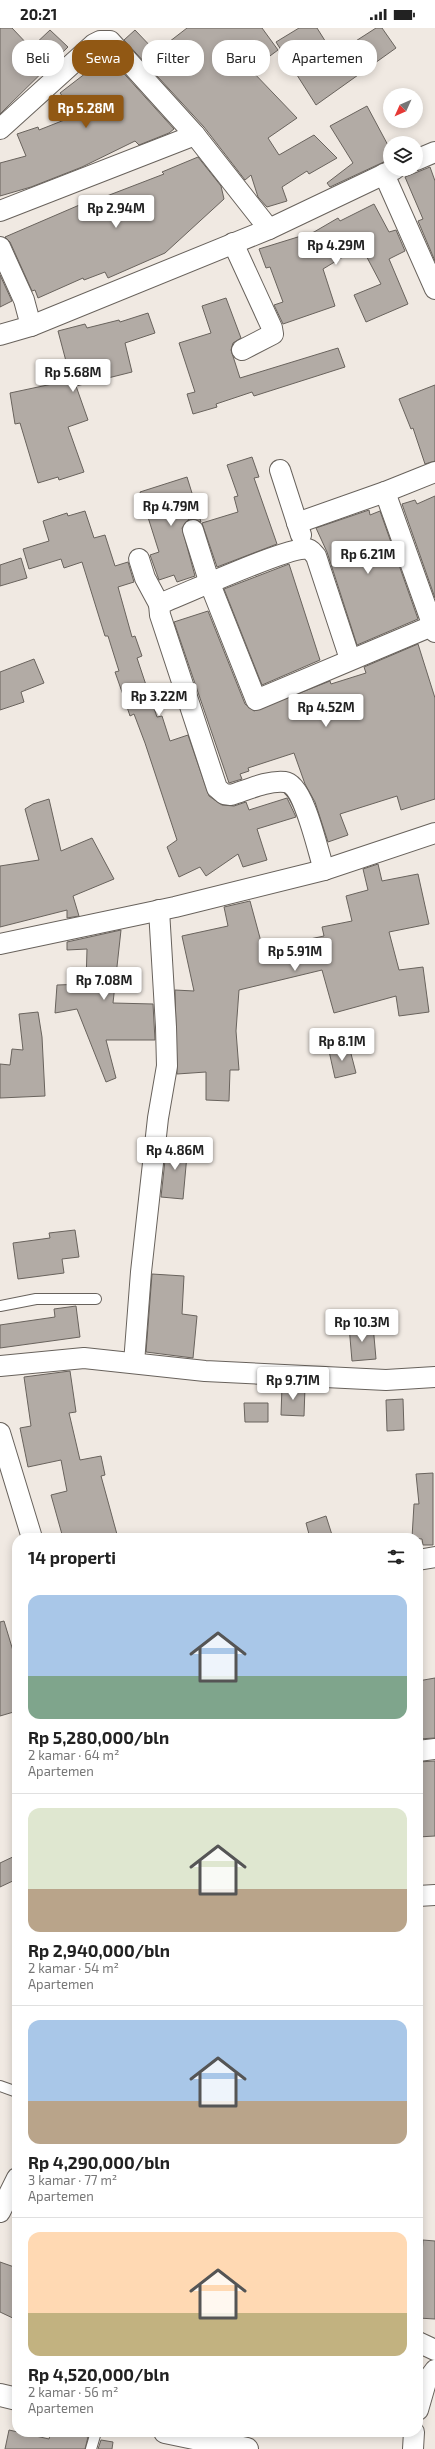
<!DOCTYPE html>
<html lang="id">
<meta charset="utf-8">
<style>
body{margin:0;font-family:"Exo 2",sans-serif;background:#f2f2f2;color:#222;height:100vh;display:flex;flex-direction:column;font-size:15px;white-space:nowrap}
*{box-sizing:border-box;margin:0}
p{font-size:13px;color:#767676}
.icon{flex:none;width:22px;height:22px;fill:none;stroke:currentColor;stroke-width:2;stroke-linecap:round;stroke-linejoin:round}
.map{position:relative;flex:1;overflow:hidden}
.side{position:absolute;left:12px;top:1505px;width:411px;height:904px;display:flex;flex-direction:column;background:#fff;border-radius:16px;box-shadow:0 2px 10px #0003}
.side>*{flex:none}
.banner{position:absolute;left:12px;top:12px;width:411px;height:36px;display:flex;gap:8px}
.needle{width:26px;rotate:225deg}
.buttons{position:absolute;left:383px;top:60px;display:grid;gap:8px}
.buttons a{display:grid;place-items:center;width:40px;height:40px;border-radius:50%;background:#fff;box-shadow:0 2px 10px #0003;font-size:20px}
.price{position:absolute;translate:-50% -34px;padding:0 9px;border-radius:4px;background:#fff;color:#222;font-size:13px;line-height:26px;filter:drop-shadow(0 1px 2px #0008)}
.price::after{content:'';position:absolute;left:50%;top:24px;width:12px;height:9px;margin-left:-6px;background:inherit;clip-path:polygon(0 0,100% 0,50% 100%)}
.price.active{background:#915814;color:#fff}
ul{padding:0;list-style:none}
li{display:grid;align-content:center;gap:8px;height:212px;padding:0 16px}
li+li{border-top:1px solid #e0e0e0}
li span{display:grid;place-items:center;height:124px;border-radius:12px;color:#555}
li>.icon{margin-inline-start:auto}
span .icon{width:72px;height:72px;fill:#fffc;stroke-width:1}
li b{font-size:17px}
h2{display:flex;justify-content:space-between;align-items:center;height:48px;padding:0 16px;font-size:17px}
.pill{padding:0 14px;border-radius:16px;background:#fff;box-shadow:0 2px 10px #0003;font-size:14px;line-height:36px}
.pill.active{background:#915814;color:#fff}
.status{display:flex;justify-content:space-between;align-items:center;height:28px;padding:0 20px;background:#fff;direction:ltr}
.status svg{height:11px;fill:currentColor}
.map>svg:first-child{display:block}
</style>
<div class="status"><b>20:21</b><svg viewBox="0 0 49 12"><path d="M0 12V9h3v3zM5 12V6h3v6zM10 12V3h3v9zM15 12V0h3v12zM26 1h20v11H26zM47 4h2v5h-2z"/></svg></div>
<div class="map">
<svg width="435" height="2421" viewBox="0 0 435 2421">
<rect width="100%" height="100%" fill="#f0e9e2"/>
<g fill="#b2aba5" stroke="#69635d">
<polygon points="0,0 12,0 31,20 50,2 68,19 0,86"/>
<polygon points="187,0 262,0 278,22 251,42 297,90 268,110 279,127 314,107 337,130 309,146 307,143 282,159 287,173 267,179 258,169 251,147 245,152 204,99 124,12 135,2 156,24"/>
<polygon points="299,0 317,0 334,27 376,0 382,0 396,20 316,77 276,14"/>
<polygon points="108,28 174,101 169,105 139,117 135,113 82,139 31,159 0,168 0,135 26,128 17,106 38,99 39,102 77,87 60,65"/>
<polygon points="367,78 390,121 390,131 330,159 327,155 353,135 330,98"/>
<polygon points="198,129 221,158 224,171 165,225 108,250 105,244 84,252 83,250 38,270 35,262 32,263 10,214 5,209 98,169 99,171 164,146 162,144"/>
<polygon points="430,139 435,153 435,233 418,193 423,191 405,149"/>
<polygon points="374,176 389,204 396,202 405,223 389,231 408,276 366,294 354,267 381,256 361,218 323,241 335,278 283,296 274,277 283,274 270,239 266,240 259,221 314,204 338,190 340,193"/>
<polygon points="0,247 12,273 0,279"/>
<polygon points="226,270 241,310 233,315 231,322 240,350 338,320 345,339 254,368 252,364 216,376 217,379 193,386 187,366 195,364 179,315 211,305 202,278"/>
<polygon points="148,285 155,305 125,315 132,344 76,358 88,392 68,399 84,444 59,452 58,449 38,455 20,395 15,396 10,365 71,352 58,303 85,296 87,300 119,292 120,294"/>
<polygon points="435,357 435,433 425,436 413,400 411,401 399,371"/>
<polygon points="252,429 259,449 254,450 277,516 217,539 202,495 238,484 234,469 238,468 227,437"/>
<polygon points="187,449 201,494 189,491 182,500 195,548 177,554 174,547 159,552 150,527 159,524 140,464"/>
<polygon points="435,468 435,570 402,476 415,472 417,476"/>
<polygon points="369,482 370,487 380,483 418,591 357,617 327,524 316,500"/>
<polygon points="85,483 94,510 105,507 115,538 128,534 134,554 118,559 132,609 135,608 142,628 137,630 147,660 157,689 162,688 170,713 188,707 209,768 222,777 234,778 246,774 249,782 287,770 288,772 296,789 257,801 267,832 243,839 238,826 206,848 200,839 179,849 167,819 177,812 145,715 134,686 130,688 122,664 115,644 119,643 108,608 105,608 82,534 64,540 61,531 29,541 23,521 49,513 43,493 67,485 68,488"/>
<polygon points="21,530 27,550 0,558 0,537"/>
<polygon points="289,536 320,632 262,657 224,561"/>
<polygon points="208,583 245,676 254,683 330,653 331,656 366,645 364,639 418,616 435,670 435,771 401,782 397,768 340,786 348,807 328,814 315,774 305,756 294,725 248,740 249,743 240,746 242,751 229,755 174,594"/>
<polygon points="34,631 44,655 21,664 24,674 0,682 0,644"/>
<polygon points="49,771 61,823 92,810 114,851 73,868 79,888 67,890 67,882 0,899 0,838 39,832 25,781 33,776"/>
<polygon points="378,836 382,853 418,846 429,896 389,904 399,942 423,939 429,984 399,988 396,968 334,985 322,942 239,962 236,1003 239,1042 230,1042 229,1073 206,1072 206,1044 177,1046 175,962 194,963 182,908 228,898 224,879 250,873 263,921 324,908 322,899 352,893 346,868 368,862 363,841"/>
<polygon points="121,902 113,975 153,976 155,1012 106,1012 116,1050 106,1054 77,981 55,985 57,957 86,956 87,921 67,922 67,914"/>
<polygon points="38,984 42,1009 45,1068 0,1070 0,1036 10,1037 12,1021 23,1022 19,986"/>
<polygon points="349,1018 356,1045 335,1050 329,1023"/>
<polygon points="167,1114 188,1116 183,1171 161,1169"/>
<polygon points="75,1202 79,1229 62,1231 64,1245 18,1251 13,1215 50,1210 49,1205"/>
<polygon points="152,1246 184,1248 182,1286 197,1288 193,1330 146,1324"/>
<polygon points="76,1278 80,1309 0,1320 0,1297 55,1289 54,1281"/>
<polygon points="373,1297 376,1331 352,1333 349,1298"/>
<polygon points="70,1343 76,1384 69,1385 80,1432 101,1428 105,1447 101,1448 118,1510 63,1510 51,1467 67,1463 61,1432 28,1439 20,1400 31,1398 24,1349"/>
<polygon points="282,1358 305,1359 304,1388 281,1387"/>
<polygon points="403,1371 404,1402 387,1403 386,1372"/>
<polygon points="244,1375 268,1375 268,1394 245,1394"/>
<polygon points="433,1445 433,1517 423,1517 422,1511 412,1510 414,1476 419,1476 416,1446"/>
<polygon points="326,1488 333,1510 310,1510 306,1495"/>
<polygon points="4,1593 17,1636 17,1683 0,1688 0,1594"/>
<polygon points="435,1650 435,1710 418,1711 418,1653"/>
<polygon points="435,1733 435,1808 418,1809 418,1734"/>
<polygon points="17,1827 17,1851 0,1859 0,1835"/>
<polygon points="423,2212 435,2213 435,2291 418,2290"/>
<polygon points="0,2234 17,2240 17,2292 0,2284"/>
<polygon points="9,2402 49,2411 51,2404 68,2404 88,2409 85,2421 5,2421"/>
<polygon points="101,2412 113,2414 112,2421 98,2421"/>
</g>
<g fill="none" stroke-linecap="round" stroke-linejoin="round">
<g stroke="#68625c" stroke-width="12">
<g id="lane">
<polyline points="0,1278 36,1271 96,1271"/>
<polyline points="0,2058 17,2064"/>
<polyline points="91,2421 96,2404"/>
</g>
</g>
<g stroke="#68625c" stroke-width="22">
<g id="street">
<polyline points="0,101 94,16 100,13 110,13 195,107 269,201 31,298"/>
<polyline points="416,132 435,124"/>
<polyline points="384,146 435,261"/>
<polyline points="0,183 195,107"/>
<polyline points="269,201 395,141"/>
<polyline points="233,215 272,300 273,306 242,322"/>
<polyline points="0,219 24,272 31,298 0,307"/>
<polyline points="280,442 301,507"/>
<polyline points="435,444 385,464 435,604"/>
<polyline points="297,495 385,464"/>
<polyline points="193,502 210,556 256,672 432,598"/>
<polyline points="139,531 145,550 159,576"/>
<path d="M324,842c-6,-18 -20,-86 -39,-88 -17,-2 -38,8 -54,13l-7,-1 -7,-6 -57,-173 -1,-11c24,-9 130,-58 148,-55 4,0 6,4 9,7l34,103"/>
<polyline points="0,916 175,879 324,842 435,805"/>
<polyline points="134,1335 141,1244 158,1090 167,1038 166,999 159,882"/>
<polyline points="0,1338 84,1330 205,1343 386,1352 435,1349"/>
<polyline points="0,1405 32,1510"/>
<polyline points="418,1532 435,1529"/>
<polyline points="418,1723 435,1721"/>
<polyline points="418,1868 435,1867"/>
<polyline points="0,2184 17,2150"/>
<polyline points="418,2314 435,2322"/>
<polyline points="418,2382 426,2354 435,2342"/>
<polyline points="413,2421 414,2404"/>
</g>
</g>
<g stroke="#68625c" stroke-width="24">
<g id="secondary">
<polyline points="0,2367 17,2371"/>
<polyline points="165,2404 247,2421"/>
</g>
</g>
<use href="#lane" stroke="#fff" stroke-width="10"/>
<use href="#street" stroke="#fff" stroke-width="20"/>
<use href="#secondary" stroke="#fff" stroke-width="22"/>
</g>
</svg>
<div class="buttons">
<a><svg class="needle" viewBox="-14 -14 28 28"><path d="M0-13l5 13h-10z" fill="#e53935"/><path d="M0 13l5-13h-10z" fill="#767676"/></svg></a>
<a><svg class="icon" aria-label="layers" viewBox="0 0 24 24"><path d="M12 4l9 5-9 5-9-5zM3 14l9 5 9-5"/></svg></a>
</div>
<b class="price active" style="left:86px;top:101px">Rp 5.28M</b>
<b class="price" style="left:116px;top:201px">Rp 2.94M</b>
<b class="price" style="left:336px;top:238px">Rp 4.29M</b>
<b class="price" style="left:73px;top:365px">Rp 5.68M</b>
<b class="price" style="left:171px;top:499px">Rp 4.79M</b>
<b class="price" style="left:368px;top:547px">Rp 6.21M</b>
<b class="price" style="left:159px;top:689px">Rp 3.22M</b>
<b class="price" style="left:326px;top:700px">Rp 4.52M</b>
<b class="price" style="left:295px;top:944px">Rp 5.91M</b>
<b class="price" style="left:104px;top:973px">Rp 7.08M</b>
<b class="price" style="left:342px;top:1034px">Rp 8.1M</b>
<b class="price" style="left:175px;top:1143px">Rp 4.86M</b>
<b class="price" style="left:362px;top:1315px">Rp 10.3M</b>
<b class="price" style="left:293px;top:1373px">Rp 9.71M</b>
<div class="banner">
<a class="pill">Beli</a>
<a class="pill active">Sewa</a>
<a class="pill">Filter</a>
<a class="pill">Baru</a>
<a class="pill">Apartemen</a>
</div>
<section class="side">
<h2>14 properti<svg class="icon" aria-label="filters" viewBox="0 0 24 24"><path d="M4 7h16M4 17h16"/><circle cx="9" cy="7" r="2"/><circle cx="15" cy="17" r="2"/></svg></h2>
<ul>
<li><span style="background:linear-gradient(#a9c7e8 65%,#7fa58c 0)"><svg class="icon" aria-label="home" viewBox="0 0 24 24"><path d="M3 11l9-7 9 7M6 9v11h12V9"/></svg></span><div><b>Rp 5,280,000/bln</b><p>2 kamar · 64 m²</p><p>Apartemen</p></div></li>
<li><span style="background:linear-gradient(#dfe7d0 65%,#b9a48a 0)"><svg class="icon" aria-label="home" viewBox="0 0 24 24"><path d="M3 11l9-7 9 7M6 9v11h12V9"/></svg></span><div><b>Rp 2,940,000/bln</b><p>2 kamar · 54 m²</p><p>Apartemen</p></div></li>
<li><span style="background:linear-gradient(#a9c7e8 65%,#b9a48a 0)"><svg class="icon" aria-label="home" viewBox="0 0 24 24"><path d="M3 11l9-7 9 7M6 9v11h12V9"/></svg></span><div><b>Rp 4,290,000/bln</b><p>3 kamar · 77 m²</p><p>Apartemen</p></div></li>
<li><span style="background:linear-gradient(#ffd9b3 65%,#c2b280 0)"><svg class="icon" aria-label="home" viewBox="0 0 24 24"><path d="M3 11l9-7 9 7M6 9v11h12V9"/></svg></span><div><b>Rp 4,520,000/bln</b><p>2 kamar · 56 m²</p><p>Apartemen</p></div></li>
</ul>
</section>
</div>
